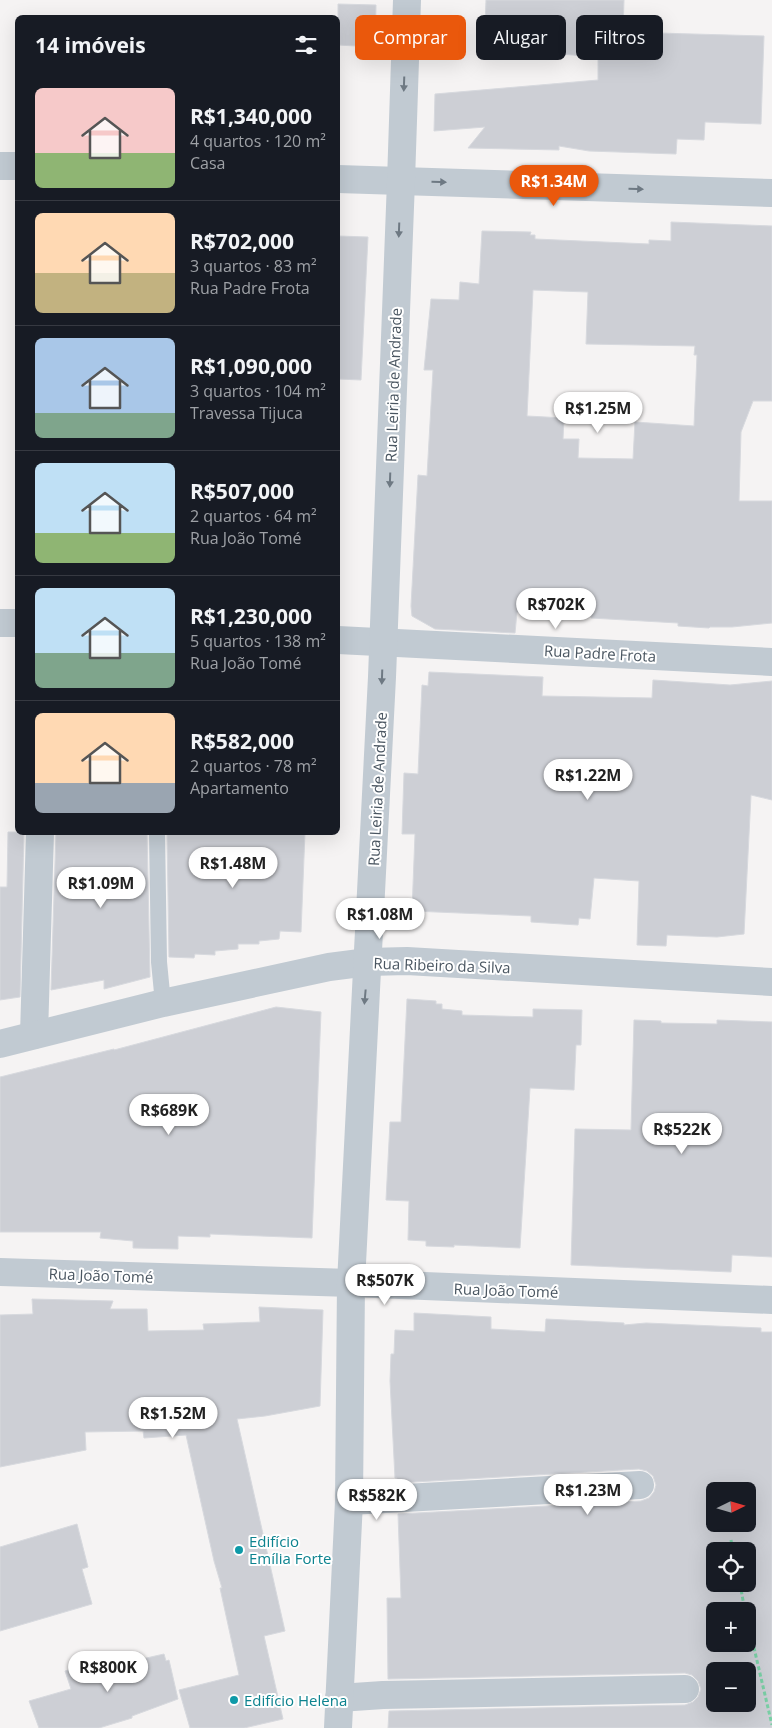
<!DOCTYPE html>
<html lang="pt">
<meta charset="utf-8">
<style>
body{margin:0;font-family:"Open Sans",sans-serif;background:#242831;color:#f1f3f6;height:100vh;display:flex;flex-direction:column;font-size:19px;white-space:nowrap}
*{box-sizing:border-box;margin:0}
p{font-size:16px;color:#9ea1a6}
.icon{flex:none;width:28px;height:28px;fill:none;stroke:currentColor;stroke-width:2;stroke-linecap:round;stroke-linejoin:round}
.map{position:relative;flex:1;overflow:hidden}
.panel{position:absolute;left:15px;top:15px;width:325px;height:820px;display:flex;flex-direction:column;background:#171b24;border-radius:8px;box-shadow:0 5px 20px #0002}
.panel>*{flex:none}
.top-card{position:absolute;left:355px;top:15px;width:341px;height:45px;display:flex;gap:10px}
.needle{width:32px;rotate:85deg}
.fabs{position:absolute;left:706px;top:1482px;display:grid;gap:10px}
.fabs a{display:grid;place-items:center;width:50px;height:50px;border-radius:8px;background:#171b24;box-shadow:0 5px 20px #0002;font-size:25px}
.price{position:absolute;translate:-50% -42px;padding:0 11px;border-radius:18px;background:#fff;color:#222;font-size:16px;line-height:32px;filter:drop-shadow(0 1px 2px #0008)}
.price::after{content:'';position:absolute;left:50%;top:30px;width:15px;height:11px;margin-left:-8px;background:inherit;clip-path:polygon(0 0,100% 0,50% 100%)}
.price.on{background:#ea580c;color:#fff}
ul{padding:0;list-style:none}
li{display:flex;align-items:center;gap:15px;height:125px;padding:0 20px}
li+li{border-top:1px solid #363941}
li span{display:grid;place-items:center;flex:none;width:140px;height:100px;border-radius:8px;color:#555}
li>.icon{margin-inline-start:auto}
span .icon{width:60px;height:60px;fill:#fffc;stroke-width:1}
li b{font-size:21px}
h2{display:flex;justify-content:space-between;align-items:center;height:60px;padding:0 20px;font-size:21px}
.chip{padding:0 18px;border-radius:8px;background:#171b24;box-shadow:0 5px 20px #0002;font-size:18px;line-height:45px}
.chip.on{background:#ea580c;color:#fff}
.map>svg:first-child{display:block}
</style>
<div class="map">
<svg width="772" height="1728" viewBox="0 0 772 1728">
<rect width="100%" height="100%" fill="#f5f3f3"/>
<g fill="#cdcfd5" stroke="#d7d9de" fill-rule="evenodd">
<polygon points="486,0 624,0 623,32 764,36 761,124 705,122 704,140 677,139 676,154 589,151 559,146 559,150 468,148 485,127 434,131 435,94 598,80 598,57 484,48"/>
<polygon points="338,4 376,5 375,47 338,45"/>
<path d="M671,222l101,4v175h-19l-12,31 -2,69h33v122l-40,4h-22l-1,1 -31,-2v-3l-87,-5v-4l-74,-2 -2,21 -80,-4 -23,-13 -1,-10 7,-131 9,1 6,-106h-9l7,-71 28,1 1,-18 19,2 3,-53 49,1 -1,3h5v4l114,5v-4l22,1zM533,290l55,2 -2,52 109,2 -1,9h3l-3,71 -59,-4 -2,37 -55,-1 1,-19h-16l1,-21 -37,-2z"/>
<polygon points="338,236 368,237 361,380 338,379"/>
<polygon points="429,672 543,677 542,696 652,698 653,680 730,685 772,681 772,800 751,795 744,934 717,937 667,935 666,946 637,945 639,881 594,878 590,919 579,918 578,925 531,922 531,916 412,911 415,834 402,834 404,773 418,774 422,685 428,686"/>
<polygon points="8,832 24,832 20,997 0,1000 0,887 7,887"/>
<polygon points="56,832 147,832 150,977 104,989 104,980 51,990"/>
<polygon points="167,832 305,832 301,932 280,931 279,939 259,941 259,944 238,944 238,949 215,951 215,955 195,954 194,958 169,957"/>
<polygon points="407,999 436,1001 436,1004 442,1004 442,1009 462,1011 462,1015 533,1017 533,1009 582,1010 581,1045 576,1045 574,1090 530,1088 520,1248 454,1245 454,1247 426,1246 426,1241 408,1240 409,1201 386,1200 390,1122 401,1122"/>
<polygon points="276,1007 321,1012 312,1238 210,1234 210,1237 178,1236 178,1249 133,1248 133,1241 100,1238 101,1232 0,1232 0,1077 114,1049 114,1050"/>
<polygon points="634,1020 661,1021 661,1023 717,1024 717,1020 772,1022 772,1257 732,1255 731,1272 571,1265 575,1129 631,1130"/>
<polygon points="32,1299 113,1301 110,1309 147,1309 148,1331 204,1330 203,1324 260,1322 259,1307 323,1310 320,1406 265,1416 237,1419 285,1631 264,1636 283,1719 244,1728 190,1728 179,1690 239,1675 220,1588 222,1588 214,1561 186,1435 144,1438 143,1431 85,1432 86,1450 0,1467 0,1315 33,1314"/>
<path d="M414,1313l77,4v12l54,3 1,-13 78,4v2l22,-2 115,5v4h11v396h-384l1,-17 296,-6 8,-3 5,-5 3,-8 -3,-8 -6,-6 -7,-2 -297,6 -1,-81h14l-3,-84 243,-13 8,-3 5,-6 2,-7 -3,-9 -6,-5 -8,-2 -242,14v-5h-2l-5,-97 1,-27h3l1,-24 19,1zM715,1491h33v33h-33zM715,1551h33v33h-33zM715,1611h33v33h-33zM715,1671h33v33h-33z"/>
<polygon points="77,1524 88,1567 82,1569 92,1604 0,1631 0,1547"/>
<polygon points="140,1653 142,1659 164,1654 166,1661 169,1660 178,1699 132,1716 132,1718 99,1728 39,1728 29,1701 71,1689 65,1671 109,1657 111,1661"/>
</g>
<g fill="none" stroke-linecap="round" stroke-linejoin="round">
<g stroke="#7ad0a6" stroke-width="3" stroke-dasharray="4 2.5" stroke-linecap="butt">
<polyline points="731,1540 733,1551"/>
<polyline points="740,1584 745,1611"/>
<polyline points="748,1622 772,1725"/>
</g>
<polyline stroke="#c1cad2" stroke-width="16" points="157,832 159,962 163,1003"/>
<g stroke="#c1cad2" stroke-width="28">
<polyline points="0,166 18,166"/>
<polyline points="338,179 772,193"/>
<polyline points="0,623 18,623"/>
<polyline points="338,640 772,662"/>
<polyline points="34,1035 40,832"/>
<polyline points="0,1044 163,1003 329,967 368,962 407,961 772,982"/>
<polyline points="0,1272 351,1283 772,1300"/>
<polyline points="349,1501 640,1485"/>
<polyline points="339,1698 383,1695 685,1689"/>
<polyline points="338,1728 349,1501 351,1283 382,677 401,181 407,0"/>
</g>
</g>
<defs><path id="oneway-solid" d="M-6-.8H1V-3.2L6.5 0L1 3.2V.8H-6Z" transform="scale(1.25)"/></defs>
<g fill="#6e7983">
<use href="#oneway-solid" transform="translate(404 84) rotate(92)"/>
<use href="#oneway-solid" transform="translate(439 182) rotate(2)"/>
<use href="#oneway-solid" transform="translate(636 189) rotate(2)"/>
<use href="#oneway-solid" transform="translate(399 230) rotate(92)"/>
<use href="#oneway-solid" transform="translate(390 480) rotate(92)"/>
<use href="#oneway-solid" transform="translate(382 677) rotate(92)"/>
<use href="#oneway-solid" transform="translate(365 997) rotate(95)"/>
</g>
<g fill="#0f9aa8" stroke="#fff" stroke-width="2">
<circle cx="239" cy="1550" r="5"/>
<circle cx="234" cy="1700" r="5"/>
</g>
<g text-anchor="middle" dominant-baseline="central" stroke-width="4" stroke-linejoin="round" paint-order="stroke">
<g font-size="15" fill="#4a5661" stroke="#fff">
<text transform="translate(393 385) rotate(-88)">Rua Leiria de Andrade</text>
<text transform="translate(600 653) rotate(3)">Rua Padre Frota</text>
<text transform="translate(377 789) rotate(-87)">Rua Leiria de Andrade</text>
<text transform="translate(442 965) rotate(2)">Rua Ribeiro da Silva</text>
<text transform="translate(101 1275) rotate(2)">Rua João Tomé</text>
<text transform="translate(506 1290) rotate(2)">Rua João Tomé</text>
</g>
<g font-size="15" fill="#0d838f" stroke="#fff" text-anchor="start">
<text x="249" y="1541">Edifício<tspan x="249" dy="17">Emília Forte</tspan></text>
<text x="244" y="1700">Edifício Helena</text>
</g>
</g>
</svg>
<div class="fabs">
<a><svg class="needle" viewBox="-14 -14 28 28"><path d="M0-13l5 13h-10z" fill="#e53935"/><path d="M0 13l5-13h-10z" fill="#9ea1a6"/></svg></a>
<a><svg class="icon" aria-label="locate" viewBox="0 0 24 24"><circle cx="12" cy="12" r="6"/><path d="M12 2v4M12 18v4M2 12h4M18 12h4"/></svg></a>
<a>+</a>
<a>−</a>
</div>
<b class="price on" style="left:554px;top:207px">R$1.34M</b>
<b class="price" style="left:598px;top:434px">R$1.25M</b>
<b class="price" style="left:556px;top:630px">R$702K</b>
<b class="price" style="left:588px;top:801px">R$1.22M</b>
<b class="price" style="left:233px;top:889px">R$1.48M</b>
<b class="price" style="left:101px;top:909px">R$1.09M</b>
<b class="price" style="left:380px;top:940px">R$1.08M</b>
<b class="price" style="left:169px;top:1136px">R$689K</b>
<b class="price" style="left:682px;top:1155px">R$522K</b>
<b class="price" style="left:385px;top:1306px">R$507K</b>
<b class="price" style="left:173px;top:1439px">R$1.52M</b>
<b class="price" style="left:588px;top:1516px">R$1.23M</b>
<b class="price" style="left:377px;top:1521px">R$582K</b>
<b class="price" style="left:108px;top:1693px">R$800K</b>
<div class="top-card">
<a class="chip on">Comprar</a>
<a class="chip">Alugar</a>
<a class="chip">Filtros</a>
</div>
<section class="panel">
<h2>14 imóveis<svg class="icon" aria-label="filters" viewBox="0 0 24 24"><path d="M4 7h16M4 17h16"/><circle cx="9" cy="7" r="2"/><circle cx="15" cy="17" r="2"/></svg></h2>
<ul>
<li><span style="background:linear-gradient(#f6c9c9 65%,#8fb573 0)"><svg class="icon" aria-label="home" viewBox="0 0 24 24"><path d="M3 11l9-7 9 7M6 9v11h12V9"/></svg></span><div><b>R$1,340,000</b><p>4 quartos · 120 m²</p><p>Casa</p></div></li>
<li><span style="background:linear-gradient(#ffd9b3 60%,#c2b280 0)"><svg class="icon" aria-label="home" viewBox="0 0 24 24"><path d="M3 11l9-7 9 7M6 9v11h12V9"/></svg></span><div><b>R$702,000</b><p>3 quartos · 83 m²</p><p>Rua Padre Frota</p></div></li>
<li><span style="background:linear-gradient(#a9c7e8 75%,#7fa58c 0)"><svg class="icon" aria-label="home" viewBox="0 0 24 24"><path d="M3 11l9-7 9 7M6 9v11h12V9"/></svg></span><div><b>R$1,090,000</b><p>3 quartos · 104 m²</p><p>Travessa Tijuca</p></div></li>
<li><span style="background:linear-gradient(#bfe0f5 70%,#8fb573 0)"><svg class="icon" aria-label="home" viewBox="0 0 24 24"><path d="M3 11l9-7 9 7M6 9v11h12V9"/></svg></span><div><b>R$507,000</b><p>2 quartos · 64 m²</p><p>Rua João Tomé</p></div></li>
<li><span style="background:linear-gradient(#bfe0f5 65%,#7fa58c 0)"><svg class="icon" aria-label="home" viewBox="0 0 24 24"><path d="M3 11l9-7 9 7M6 9v11h12V9"/></svg></span><div><b>R$1,230,000</b><p>5 quartos · 138 m²</p><p>Rua João Tomé</p></div></li>
<li><span style="background:linear-gradient(#ffd9b3 70%,#9aa5b1 0)"><svg class="icon" aria-label="home" viewBox="0 0 24 24"><path d="M3 11l9-7 9 7M6 9v11h12V9"/></svg></span><div><b>R$582,000</b><p>2 quartos · 78 m²</p><p>Apartamento</p></div></li>
</ul>
</section>
</div>
